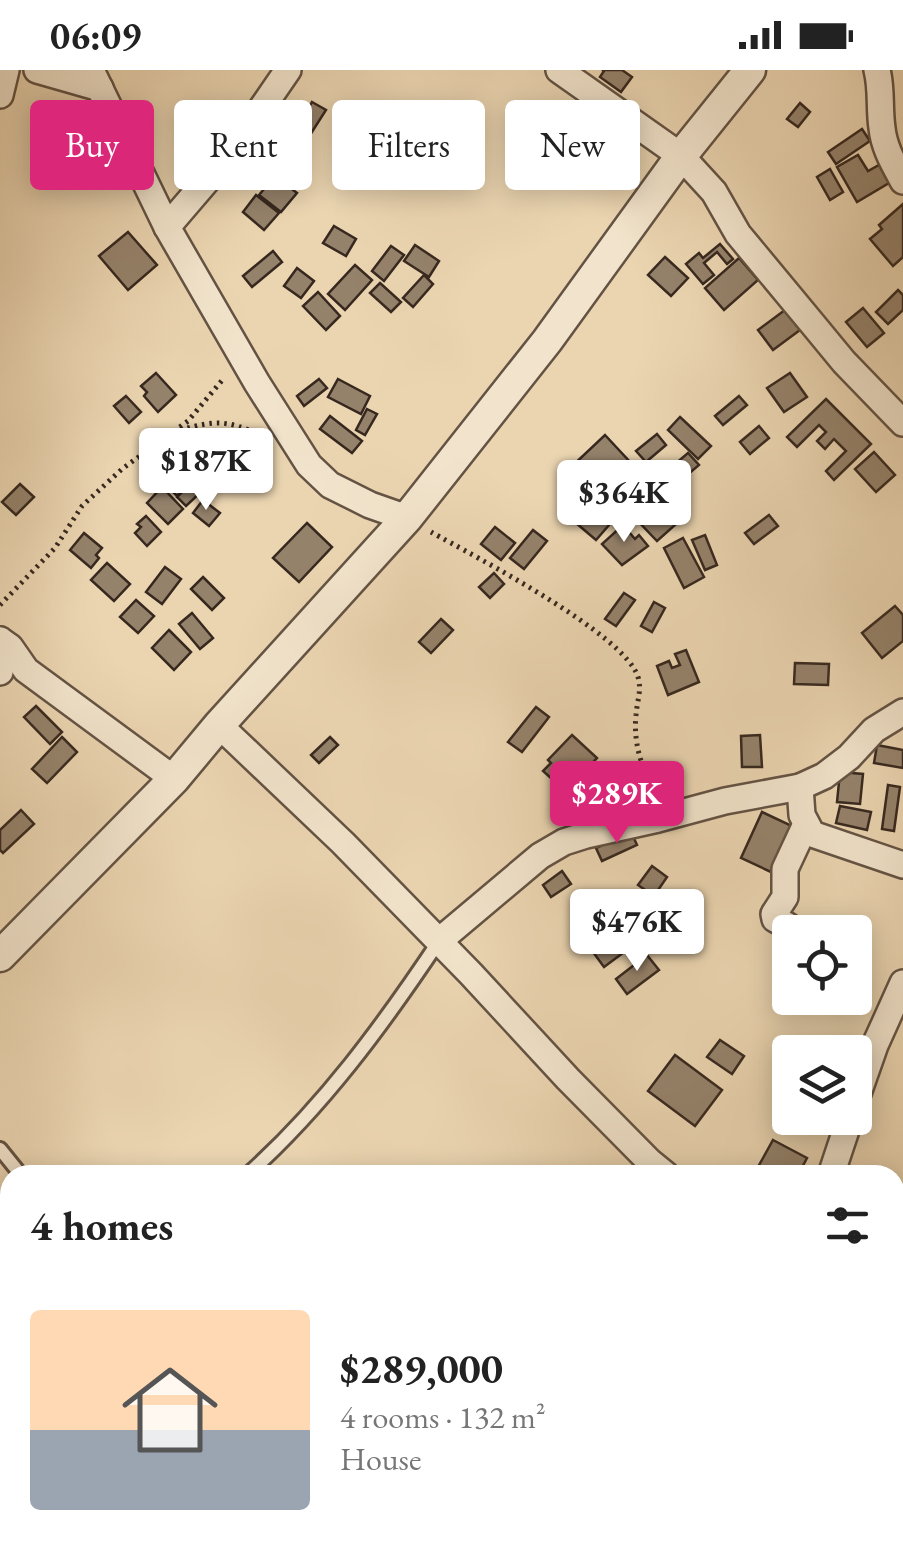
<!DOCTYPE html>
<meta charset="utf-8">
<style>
body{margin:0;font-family:"EB Garamond",serif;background:#f6f6f6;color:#222;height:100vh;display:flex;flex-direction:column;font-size:38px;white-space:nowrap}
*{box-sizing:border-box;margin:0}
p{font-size:32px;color:#767676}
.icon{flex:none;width:55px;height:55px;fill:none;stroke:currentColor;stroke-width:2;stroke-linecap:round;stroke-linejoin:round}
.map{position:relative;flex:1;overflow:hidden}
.drawer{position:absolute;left:0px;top:1095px;width:905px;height:392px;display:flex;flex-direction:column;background:#fff;border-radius:30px 30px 0 0;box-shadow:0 5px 25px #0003}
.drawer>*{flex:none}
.guide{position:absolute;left:30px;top:30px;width:845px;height:90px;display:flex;gap:20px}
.fabs{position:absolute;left:772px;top:845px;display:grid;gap:20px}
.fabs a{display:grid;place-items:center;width:100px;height:100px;border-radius:10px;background:#fff;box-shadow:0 5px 25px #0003;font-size:50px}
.price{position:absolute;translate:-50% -85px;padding:0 22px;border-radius:10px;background:#fff;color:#222;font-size:32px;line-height:65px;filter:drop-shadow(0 2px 5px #0008)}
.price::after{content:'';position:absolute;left:50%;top:60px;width:30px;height:22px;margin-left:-15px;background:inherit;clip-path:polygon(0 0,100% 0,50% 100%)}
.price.active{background:#db2777;color:#fff}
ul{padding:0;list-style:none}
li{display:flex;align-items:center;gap:30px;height:250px;padding:0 30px}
li span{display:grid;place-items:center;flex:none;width:280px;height:200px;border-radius:10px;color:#555}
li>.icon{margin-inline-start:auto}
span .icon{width:120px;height:120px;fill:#fffc;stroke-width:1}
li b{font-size:42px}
h2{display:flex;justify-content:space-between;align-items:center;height:120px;padding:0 30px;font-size:42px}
.pill{padding:0 35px;border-radius:10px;background:#fff;box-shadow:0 5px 25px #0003;font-size:35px;line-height:90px}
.pill.active{background:#db2777;color:#fff}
.status{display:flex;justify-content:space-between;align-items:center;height:70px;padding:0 50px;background:#fff;direction:ltr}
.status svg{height:28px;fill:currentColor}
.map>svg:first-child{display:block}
</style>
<div class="status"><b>06:09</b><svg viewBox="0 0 49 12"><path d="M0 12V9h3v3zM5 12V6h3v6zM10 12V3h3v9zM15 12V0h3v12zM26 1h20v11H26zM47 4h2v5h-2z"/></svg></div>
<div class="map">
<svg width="903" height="1487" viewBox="0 0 903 1487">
<rect width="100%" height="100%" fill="#ebd5b1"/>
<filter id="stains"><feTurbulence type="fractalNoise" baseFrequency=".002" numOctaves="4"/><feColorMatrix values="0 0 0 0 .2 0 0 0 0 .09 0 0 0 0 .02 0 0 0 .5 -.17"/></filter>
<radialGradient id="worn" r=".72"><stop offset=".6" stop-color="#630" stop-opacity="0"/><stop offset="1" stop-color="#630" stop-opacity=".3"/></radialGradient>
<g fill="#95826b" stroke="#37281f" stroke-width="2.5">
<polygon points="602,0 622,0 632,7 621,22 600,7 604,1"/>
<polygon points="312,32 326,40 310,65 297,57"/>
<polygon points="800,33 810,42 798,57 787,49"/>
<polygon points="862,59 870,71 836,94 828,82"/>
<polygon points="858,85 868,101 879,95 889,113 857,132 837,97"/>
<polygon points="830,99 843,122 830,130 817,107"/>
<polygon points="275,106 297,123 281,142 259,125"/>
<polygon points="256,125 279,143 264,160 243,142"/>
<polygon points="903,134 903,187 893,196 870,169 882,159 879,155"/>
<polygon points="334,156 356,169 346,186 323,173"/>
<polygon points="128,162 157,195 128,220 99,186"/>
<polygon points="720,174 733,189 727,194 717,182 704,193 714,205 703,214 686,194 699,183 703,188"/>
<polygon points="415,175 439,191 429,207 404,191"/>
<polygon points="391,176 404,185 384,211 372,201"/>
<polygon points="273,181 282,192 252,217 243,206"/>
<polygon points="665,187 688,208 671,226 648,205"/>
<polygon points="739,188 758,210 724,240 705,218"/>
<polygon points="355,195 372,210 345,240 328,224"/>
<polygon points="297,198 314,211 301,228 284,216"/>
<polygon points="424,205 433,214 413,237 403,228"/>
<polygon points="380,213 401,232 391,242 370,223"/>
<polygon points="898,220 903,225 903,240 888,254 876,242"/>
<polygon points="318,222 340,246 326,260 303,236"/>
<polygon points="863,238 884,263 867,277 846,252"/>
<polygon points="785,240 800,260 773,280 758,260"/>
<polygon points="156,303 176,325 158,342 144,326 147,322 141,316"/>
<polygon points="790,303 807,327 784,342 767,318"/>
<polygon points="319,309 327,318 304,336 297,326"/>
<polygon points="338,309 370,326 361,344 328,327"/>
<polygon points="126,326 141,342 129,353 114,336"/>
<polygon points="739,326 747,335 723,355 715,346"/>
<polygon points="826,329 871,374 834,410 826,401 846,381 834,369 825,379 817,371 826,362 819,355 797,377 787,367"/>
<polygon points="367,339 377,344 365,365 356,360"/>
<polygon points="330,346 362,371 352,383 320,359"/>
<polygon points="680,347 711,376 698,389 668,360"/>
<polygon points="759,356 769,368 750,384 740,372"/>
<polygon points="657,364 666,375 646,392 636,381"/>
<polygon points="605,365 644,407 621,428 617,422 604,434 570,398"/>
<polygon points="874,382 895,405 876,422 855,399"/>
<polygon points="688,383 699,395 672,418 661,406"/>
<polygon points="209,396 218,406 186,436 177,427"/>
<polygon points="176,399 190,413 177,426 163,412"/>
<polygon points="20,414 34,427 16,445 2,432"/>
<polygon points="162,417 183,439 168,454 147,433"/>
<polygon points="661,418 675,432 663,442 675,455 657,471 637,450 647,441 638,432 651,420 654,424"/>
<polygon points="203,430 220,443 209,456 193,443"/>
<polygon points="583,431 610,454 596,470 569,447"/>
<polygon points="769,445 778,456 754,474 745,463"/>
<polygon points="146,446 161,462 147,476 135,463 141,457 137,454"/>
<polygon points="307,453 332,477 299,512 273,488"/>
<polygon points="623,455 635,469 639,465 648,476 622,495 602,474"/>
<polygon points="495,457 515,473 501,490 481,474"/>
<polygon points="533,460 547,471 524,499 510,488"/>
<polygon points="84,463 102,478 96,485 99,488 91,498 70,480"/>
<polygon points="705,465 717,495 705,500 692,470"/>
<polygon points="683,468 704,507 684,518 664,478"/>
<polygon points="107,493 130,514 114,531 91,510"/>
<polygon points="165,497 181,509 162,534 146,522"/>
<polygon points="494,503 504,514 490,528 479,517"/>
<polygon points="203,507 224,528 212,540 191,519"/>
<polygon points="624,523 635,530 616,556 605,549"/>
<polygon points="136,530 154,546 138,563 120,547"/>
<polygon points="654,532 665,538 652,562 641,556"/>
<polygon points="895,536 903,545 903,571 882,588 862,563"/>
<polygon points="192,543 213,568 200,579 179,554"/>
<polygon points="441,549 453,560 431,583 419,572"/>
<polygon points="169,560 191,582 174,600 152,578"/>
<polygon points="686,580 699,612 668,625 657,596 669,591 672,598 680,595 675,584"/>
<polygon points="795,593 829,594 828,615 794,614"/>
<polygon points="36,636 62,662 50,674 24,647"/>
<polygon points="536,637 549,647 522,682 508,672"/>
<polygon points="572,665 597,688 574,712 572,709 563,719 543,701 551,693 548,690"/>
<polygon points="760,665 762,697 742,697 741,666"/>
<polygon points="62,667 77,682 47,713 32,699"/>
<polygon points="330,667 338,675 319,693 311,685"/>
<polygon points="877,675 903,680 903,698 874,693"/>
<polygon points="634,701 649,730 631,739 616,710"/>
<polygon points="840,702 863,704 860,734 837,732"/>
<polygon points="888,715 900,717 894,761 882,759"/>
<polygon points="840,736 871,742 867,760 836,753"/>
<polygon points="21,740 34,754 3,783 0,780 0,760"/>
<polygon points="762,742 792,756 771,802 741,788"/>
<polygon points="631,762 637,775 602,791 596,778"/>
<polygon points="652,796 667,807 654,826 638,815"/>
<polygon points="562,801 571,814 551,827 543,815"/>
<polygon points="624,859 635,874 604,897 593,882"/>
<polygon points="647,885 659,900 627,924 616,909"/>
<polygon points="720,970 744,986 732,1004 707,987"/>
<polygon points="675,985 722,1020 695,1056 648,1021"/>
<polygon points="773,1070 807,1088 798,1105 774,1105 758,1097"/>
<polygon points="896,1154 903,1157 903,1184 898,1197 895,1196"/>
</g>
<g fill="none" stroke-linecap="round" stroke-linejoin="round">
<g stroke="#645344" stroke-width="18">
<g id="service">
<polyline points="0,1079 21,1105"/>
<path d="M247,1105c76,-68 136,-150 192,-234"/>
<polyline points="283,1478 286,1487"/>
</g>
</g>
<g stroke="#645344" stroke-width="30">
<g id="minor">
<polyline points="37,0 100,18"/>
<polyline points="91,0 167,157 257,313 309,395 330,415 370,435 407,448"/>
<polyline points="559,0 681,86 714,122 738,164 811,252 844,292 903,353"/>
<path d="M877,0c5,19 2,38 5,58 2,20 12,36 21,53"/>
<polyline points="0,25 6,0"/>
<polyline points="167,157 233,80 288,0"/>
<polyline points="0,570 10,577 26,600 174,709"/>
<polyline points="0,602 0,570"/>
<polyline points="219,655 343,773 471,904 568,1009 650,1092 666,1105"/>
<polyline points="800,717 802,745 812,764 903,795"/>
<polyline points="788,856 775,849 774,844 785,827 785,799 806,754"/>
<polyline points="439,871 540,786 564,772 586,765 658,749 725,731 800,717 824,706 849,687 874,660 903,642"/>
<polyline points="855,1032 875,975 903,913"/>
<polyline points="831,1105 850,1048"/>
<polyline points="895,1355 903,1354"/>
<polyline points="712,1487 718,1478"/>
</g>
</g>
<g stroke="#645344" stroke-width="35">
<polyline id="tertiary" points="0,886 174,709 219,655 407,448 547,271 681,86 750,0"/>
</g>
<g stroke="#37281f" stroke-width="5" stroke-dasharray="2.5 5" stroke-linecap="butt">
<path d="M180,360c37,-10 46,-10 81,5"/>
<path d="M431,462c43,24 194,102 207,145 4,13 -1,24 -2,38 -3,28 6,56 21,80"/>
<polyline points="0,535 55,478 82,436 122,399 188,351 224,308"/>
<polyline points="813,1478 817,1487"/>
</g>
<use href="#service" stroke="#f2e4cc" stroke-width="12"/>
<use href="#minor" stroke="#f2e4cc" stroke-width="25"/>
<use href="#tertiary" stroke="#f2e4cc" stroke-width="30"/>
</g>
<rect width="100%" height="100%" filter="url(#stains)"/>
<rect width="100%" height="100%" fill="url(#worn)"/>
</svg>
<div class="fabs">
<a><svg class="icon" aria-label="locate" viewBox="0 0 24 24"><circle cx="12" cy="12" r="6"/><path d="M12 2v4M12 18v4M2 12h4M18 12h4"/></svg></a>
<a><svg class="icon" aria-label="layers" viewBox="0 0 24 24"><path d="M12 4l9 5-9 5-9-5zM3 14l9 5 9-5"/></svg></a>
</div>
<b class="price" style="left:206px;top:443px">$187K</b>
<b class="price" style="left:624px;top:475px">$364K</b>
<b class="price active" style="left:617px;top:776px">$289K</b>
<b class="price" style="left:637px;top:904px">$476K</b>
<div class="guide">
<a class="pill active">Buy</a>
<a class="pill">Rent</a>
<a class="pill">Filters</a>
<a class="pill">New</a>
</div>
<section class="drawer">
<h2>4 homes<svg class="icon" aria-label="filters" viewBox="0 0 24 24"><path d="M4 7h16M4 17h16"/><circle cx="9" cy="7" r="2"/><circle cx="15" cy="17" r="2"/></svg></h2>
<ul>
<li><span style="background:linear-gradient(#ffd9b3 60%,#9aa5b1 0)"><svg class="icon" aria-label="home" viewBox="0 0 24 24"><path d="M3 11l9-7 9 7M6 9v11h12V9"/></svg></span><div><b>$289,000</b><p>4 rooms · 132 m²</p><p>House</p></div></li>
</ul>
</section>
</div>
